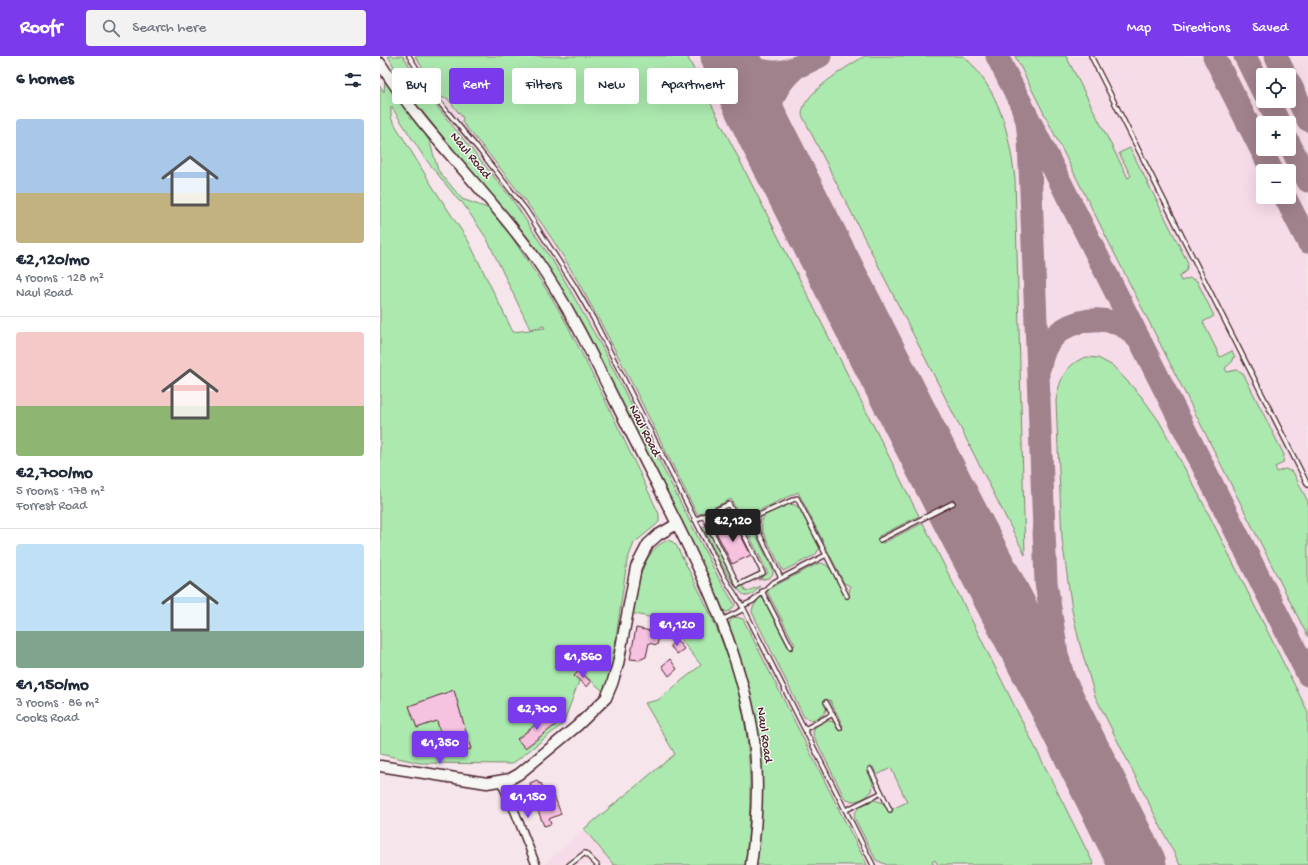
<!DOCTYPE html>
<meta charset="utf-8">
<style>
body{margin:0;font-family:"Gochi Hand",sans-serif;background:#f2f2f3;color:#1f2937;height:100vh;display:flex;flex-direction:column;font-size:15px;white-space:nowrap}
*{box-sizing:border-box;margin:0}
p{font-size:13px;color:#747a83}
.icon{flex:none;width:22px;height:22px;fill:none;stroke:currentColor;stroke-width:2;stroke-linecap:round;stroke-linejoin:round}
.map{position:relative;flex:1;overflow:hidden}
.sheet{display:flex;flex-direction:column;background:#fff;width:380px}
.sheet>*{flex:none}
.guide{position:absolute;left:12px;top:12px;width:380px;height:36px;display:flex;gap:8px}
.fabs{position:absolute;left:876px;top:12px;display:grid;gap:8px}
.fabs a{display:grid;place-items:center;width:40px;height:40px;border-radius:4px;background:#fff;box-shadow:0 4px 16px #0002;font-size:20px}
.price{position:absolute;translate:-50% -34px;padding:0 9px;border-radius:4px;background:#7c3aed;color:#fff;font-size:13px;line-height:26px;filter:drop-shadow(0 1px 2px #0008)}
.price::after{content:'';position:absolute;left:50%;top:24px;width:12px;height:9px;margin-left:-6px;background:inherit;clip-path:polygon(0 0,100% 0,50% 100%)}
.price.current{background:#222;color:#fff}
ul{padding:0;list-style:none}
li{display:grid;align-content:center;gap:8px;height:212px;padding:0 16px}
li+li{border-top:1px solid #e0e1e3}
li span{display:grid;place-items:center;height:124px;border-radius:4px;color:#555}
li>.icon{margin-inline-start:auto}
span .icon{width:72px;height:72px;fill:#fffc;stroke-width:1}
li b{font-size:17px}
h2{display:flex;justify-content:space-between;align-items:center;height:48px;padding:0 16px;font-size:17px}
.tag{padding:0 14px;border-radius:4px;background:#fff;box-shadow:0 4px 16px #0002;font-size:14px;line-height:36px}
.tag.current{background:#7c3aed;color:#fff}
header{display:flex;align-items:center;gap:24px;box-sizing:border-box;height:56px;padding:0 20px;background:#7c3aed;color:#fff}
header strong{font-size:19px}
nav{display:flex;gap:22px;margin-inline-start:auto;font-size:14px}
.search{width:280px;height:36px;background:#f2f2f3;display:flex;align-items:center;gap:10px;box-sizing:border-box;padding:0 14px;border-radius:4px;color:#747a83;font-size:15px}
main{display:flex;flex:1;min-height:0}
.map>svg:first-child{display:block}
</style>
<header>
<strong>Roofr</strong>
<div class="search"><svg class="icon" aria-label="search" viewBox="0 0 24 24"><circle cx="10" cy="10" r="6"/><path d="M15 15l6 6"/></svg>Search here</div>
<nav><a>Map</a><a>Directions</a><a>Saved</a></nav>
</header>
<main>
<section class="sheet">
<h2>6 homes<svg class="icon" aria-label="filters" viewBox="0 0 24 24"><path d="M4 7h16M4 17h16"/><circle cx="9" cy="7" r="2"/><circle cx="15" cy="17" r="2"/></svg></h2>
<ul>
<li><span style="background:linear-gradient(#a9c7e8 60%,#c2b280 0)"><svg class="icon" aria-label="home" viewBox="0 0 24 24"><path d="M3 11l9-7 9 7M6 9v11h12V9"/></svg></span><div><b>€2,120/mo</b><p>4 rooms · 128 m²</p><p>Naul Road</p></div></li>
<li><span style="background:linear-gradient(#f6c9c9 60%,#8fb573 0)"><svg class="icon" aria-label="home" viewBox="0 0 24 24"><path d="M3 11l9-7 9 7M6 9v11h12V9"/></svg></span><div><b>€2,700/mo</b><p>5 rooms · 178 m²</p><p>Forrest Road</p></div></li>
<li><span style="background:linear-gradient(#bfe0f5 70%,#7fa58c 0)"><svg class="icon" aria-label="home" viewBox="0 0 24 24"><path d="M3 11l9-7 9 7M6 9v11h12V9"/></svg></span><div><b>€1,150/mo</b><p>3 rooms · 86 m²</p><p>Cooks Road</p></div></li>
</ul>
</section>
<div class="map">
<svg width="928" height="809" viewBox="0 0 928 809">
<rect width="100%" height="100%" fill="#f6e6ec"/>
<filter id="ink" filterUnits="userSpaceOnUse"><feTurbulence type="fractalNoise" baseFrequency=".025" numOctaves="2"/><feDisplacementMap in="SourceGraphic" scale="8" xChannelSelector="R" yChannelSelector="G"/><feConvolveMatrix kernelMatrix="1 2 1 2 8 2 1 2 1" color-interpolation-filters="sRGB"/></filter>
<g filter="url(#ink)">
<g fill="#f6dbe8" fill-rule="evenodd">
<path d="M8,0h920v809h-451l-101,-201 -41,-85 -216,-388 -105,-124zM883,19h26v26h-26zM883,67h26v26h-26zM883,115h26v26h-26z"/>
<polygon points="204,773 234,809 165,809 165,807"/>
</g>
<g fill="#ace9af" stroke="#7b846d" fill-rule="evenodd">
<polygon points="8,0 23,0 54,47 132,143 181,218 222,291 339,523 355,549 350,555 346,556 339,548 312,489 136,169 26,36 10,13 14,11"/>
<path d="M35,0h272l232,460 -40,20 4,7 40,-20 171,342h-156l-3,-5 -3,2 2,3h-47l-11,-5 -22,-43c1,-10 12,-14 21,-17l8,3 5,8 19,-9 -16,-34 -14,7 -4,-8 -6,3 6,13 -1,8c-6,8 -18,13 -27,8l-32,-65c0,-8 5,-10 12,-14l9,2 4,7 5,-3 -13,-26 -5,2 2,6 -4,7 -11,5 -8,-3 -52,-105 1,-5 7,-10 5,2 26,48 4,-2 -28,-54 3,-3 49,-25c13,-1 20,23 25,33l5,-2 1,-8 -6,-3 -46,-91 -40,19 -7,7 1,9 21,43v4l-4,4 -11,2 10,-7 -37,-74 -31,15h-3c-43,-85 -83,-172 -131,-253 -30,-50 -67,-95 -104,-139l1,-4 -16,-20h-5z"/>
<path d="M485,0h99c37,38 44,73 51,123l10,376 -223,-440c0,-3 1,-6 2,-9 7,-17 45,-41 61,-50z"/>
<polygon points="635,0 686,0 748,122 751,120 739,97 750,92 808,207 806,215 799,220 801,225 810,222 817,225 834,260 823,266 840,301 852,295 855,301 852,302 853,305 845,312 847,316 857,314 863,317 904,399 903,407 895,411 897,416 905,413 913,416 928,446 928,581"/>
<path d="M5,25l41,54 4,8 8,27 24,29 28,10 21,27 41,62 17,30 42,84 48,102v8l-3,3 -22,18 -7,18 -14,98 -4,23 -6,9 -21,-18 -19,51 -51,40 -92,-1 -40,-9v-668l4,6zM11,50l33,51 35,44 3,1 25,37 43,90 14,-3 1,2 -32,4 -44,-90 -38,-58 -40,-66z"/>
<path d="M706,301l12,1 15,8 28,30 18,25 40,74 109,217v153h-128l-85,-169 -15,-51 -8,-35 -10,-71 -6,-138c3,-21 10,-37 30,-44z"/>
<path d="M409,448l6,1 5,4 20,39 -5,7 -32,16 -21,-41c-3,-16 12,-24 27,-26z"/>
<path d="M326,470l32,62 5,-2 3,6 14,-6c-3,3 -7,9 -12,10 -13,1 -39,-57 -45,-69z"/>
<path d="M288,484l5,2 3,3c20,39 41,79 55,121 21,64 23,133 14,199h-131l-30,-36 91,-75 -30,-51 13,-3 43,-35 -35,-44 -35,-8c7,-25 10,-63 37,-73z"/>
<path d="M356,561l7,2 124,246h-111l4,-33 -10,-133 -6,-25 -15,-46c0,-6 1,-9 7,-11z"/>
</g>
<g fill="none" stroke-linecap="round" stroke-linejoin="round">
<g stroke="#a0828c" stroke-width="23">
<polyline points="617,0 928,619"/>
<polyline points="834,0 892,115"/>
<polyline points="865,0 883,36"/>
<polyline points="896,0 905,19"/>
<path d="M350,2c40,20 51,18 90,-2"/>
<polyline points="909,26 928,64"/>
<polyline points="640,45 647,65 649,84 666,526 677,598 697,671 729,753"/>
<polyline points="888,45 899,67"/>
<path d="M384,74c8,-28 8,-40 30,-61"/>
<polyline points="909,87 928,125"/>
<polyline points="905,141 928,186"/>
<path d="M660,310c1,-5 3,-12 5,-17 15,-29 55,-37 81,-21 5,3 10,9 14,13"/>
</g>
<polyline stroke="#a0828c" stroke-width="57" points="349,0 384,74 573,447 671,635 758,809"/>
</g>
<g fill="#f6c2df" stroke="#4a1f2b">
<polygon points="354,466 371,499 352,508 336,476"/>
<polygon points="256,572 280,577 277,589 269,587 266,601 259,604 250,603"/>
<polygon points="297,584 304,593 297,598 290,590"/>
<polygon points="290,603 297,613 289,620 282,610"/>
<polygon points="199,615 211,626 207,631 194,620"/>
<polygon points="74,634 91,693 66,699 57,665 37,672 29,650"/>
<polygon points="170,658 177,668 145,692 137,683"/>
<polygon points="157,724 159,728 161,727 165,737 172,734 181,758 169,763 171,768 164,770 149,732 151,731 150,727"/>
</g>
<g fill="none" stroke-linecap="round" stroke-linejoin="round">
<g stroke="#4a1f2b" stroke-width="6">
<g id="lane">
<polyline points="29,0 54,40 100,95 146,154 194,229 213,262 344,521 364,553 493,809"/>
<polyline points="711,0 928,429"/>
<polyline points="315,464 349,448 383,517 358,529 324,460"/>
<polyline points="500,484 573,447"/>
<polyline points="401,522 377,473 376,466 379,459 417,442 467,540"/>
<polyline points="382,535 411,591"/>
<polyline points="362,550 373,545 392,527 446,499"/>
<polyline points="342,564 364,553"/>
<polyline points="446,646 460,672"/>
<polyline points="425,673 453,658"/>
<polyline points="490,713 510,754"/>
<polyline points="466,754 501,737"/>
<polyline points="189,809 205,797 217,809"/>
</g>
</g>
<g stroke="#4a1f2b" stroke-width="10">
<polyline id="street" points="121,726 135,756 156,809"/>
</g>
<g stroke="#4a1f2b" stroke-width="13">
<g id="secondary">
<path d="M0,7c44,71 108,128 156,196 39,56 67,119 98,180 47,94 102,189 119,294 7,44 4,89 -2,132"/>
<polyline points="0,710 107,727 130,723 139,718 197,670 226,642 232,628 238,608 256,511 268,488 278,479 297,468"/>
</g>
</g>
<use href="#lane" stroke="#f6f6f2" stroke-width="3.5"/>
<use href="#street" stroke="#f6f6f2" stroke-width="7"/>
<use href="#secondary" stroke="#f6f6f2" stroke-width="10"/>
</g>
</g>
<g text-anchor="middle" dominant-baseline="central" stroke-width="3" stroke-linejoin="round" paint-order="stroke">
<g font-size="13" fill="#4a1f2b" stroke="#f6f6f2">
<text transform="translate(90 100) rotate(50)">Naul Road</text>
<text transform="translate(264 375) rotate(63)">Naul Road</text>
<text transform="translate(384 679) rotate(82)">Naul Road</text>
</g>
</g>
</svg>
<div class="fabs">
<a><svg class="icon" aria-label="locate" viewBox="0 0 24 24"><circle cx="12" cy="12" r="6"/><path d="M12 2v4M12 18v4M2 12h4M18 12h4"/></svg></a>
<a>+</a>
<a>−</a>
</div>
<b class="price current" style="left:353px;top:487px">€2,120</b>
<b class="price" style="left:297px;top:591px">€1,120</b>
<b class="price" style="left:203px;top:623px">€1,560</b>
<b class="price" style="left:157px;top:675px">€2,700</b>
<b class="price" style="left:60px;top:709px">€1,350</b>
<b class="price" style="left:148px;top:763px">€1,150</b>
<div class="guide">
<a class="tag">Buy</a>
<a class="tag current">Rent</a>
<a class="tag">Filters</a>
<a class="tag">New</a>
<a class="tag">Apartment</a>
</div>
</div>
</main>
